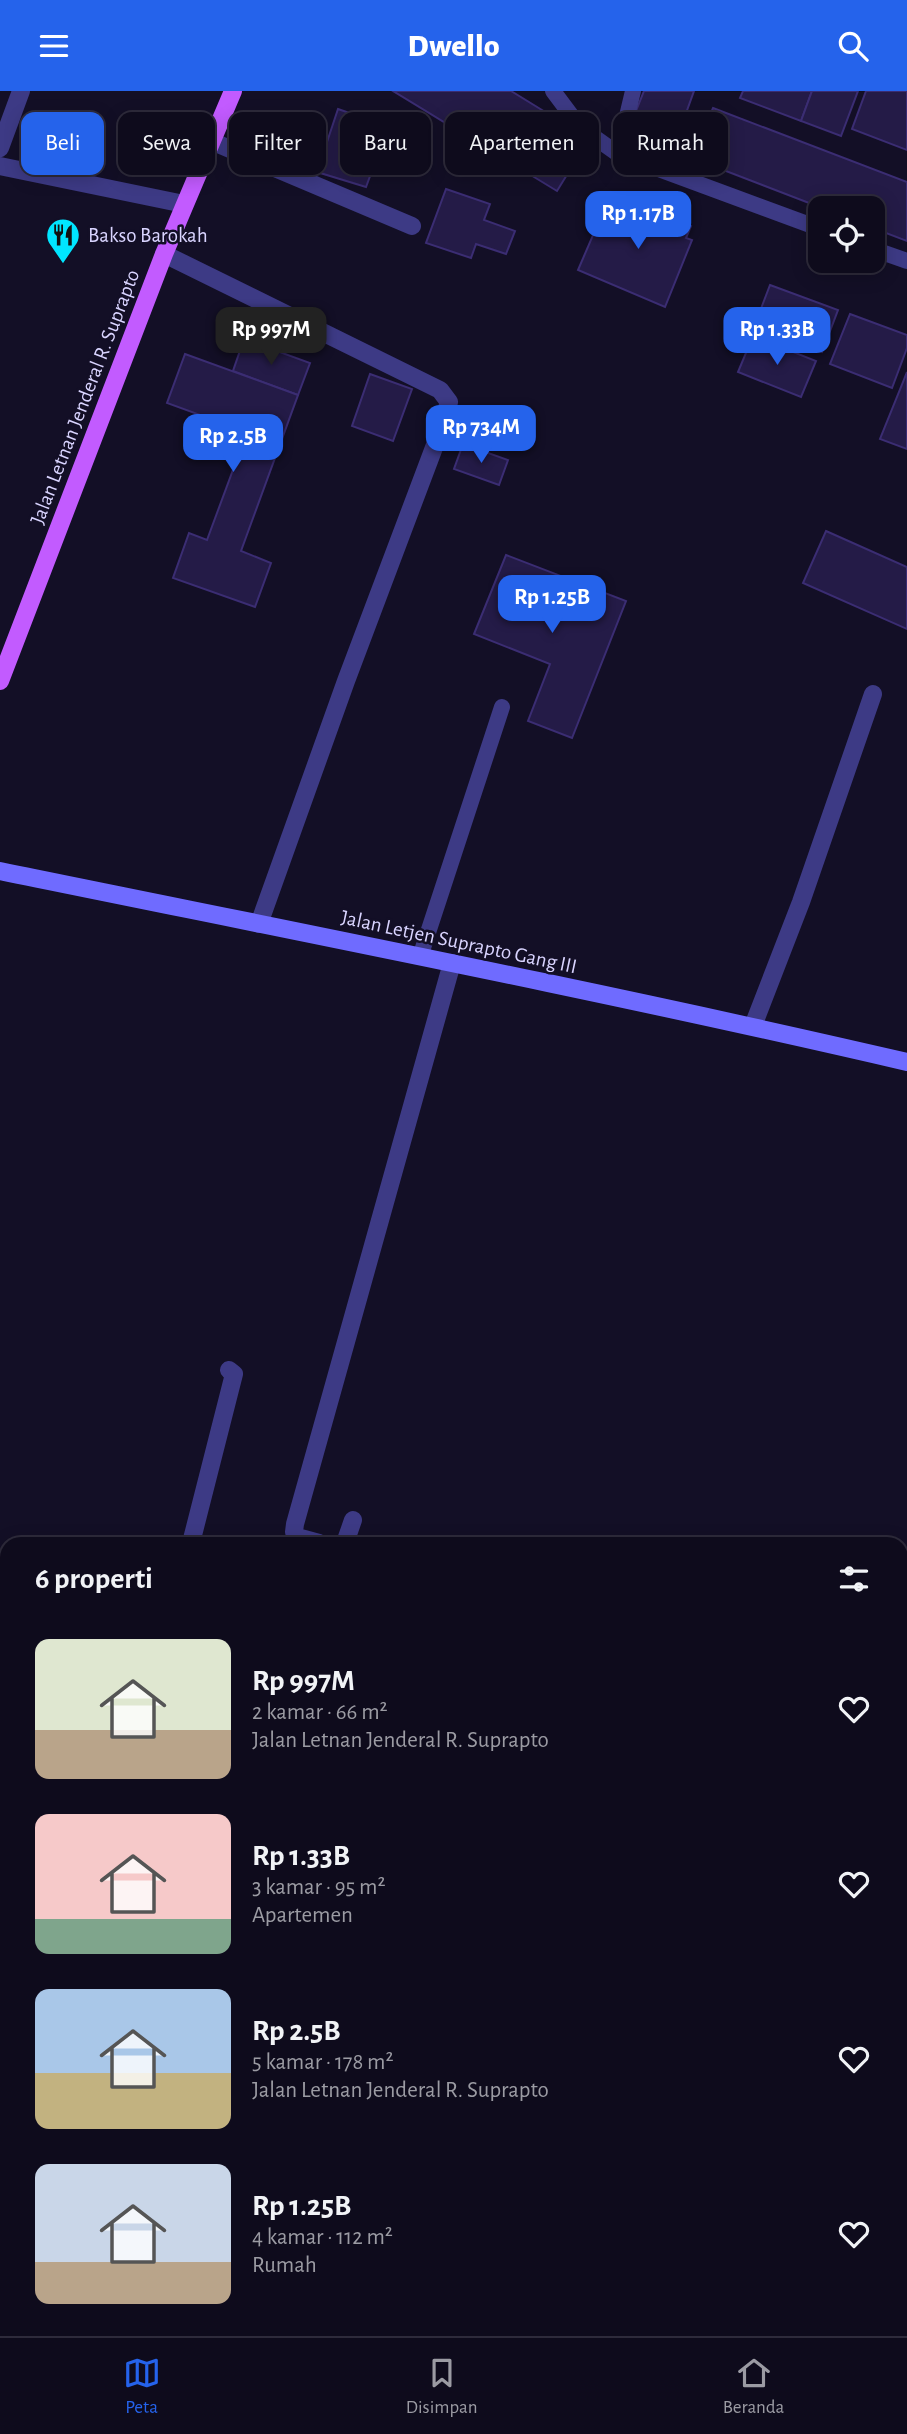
<!DOCTYPE html>
<html lang="id">
<meta charset="utf-8">
<style>
body{margin:0;font-family:"Alegreya Sans",sans-serif;background:#1c1929;color:#f1f3f6;height:100vh;display:flex;flex-direction:column;font-size:26px;white-space:nowrap}
*{box-sizing:border-box;margin:0}
p{font-size:23px;color:#9b9ba3}
.icon{flex:none;width:38px;height:38px;fill:none;stroke:currentColor;stroke-width:2;stroke-linecap:round;stroke-linejoin:round}
.map{position:relative;flex:1;overflow:hidden}
.sheet{position:absolute;left:0px;top:1446px;width:908px;height:800px;display:flex;flex-direction:column;background:#0e0b1c;border-radius:21px 21px 0 0;box-shadow:0 4px 18px #0003,0 0 0 2px #2e2b3b}
.sheet>*{flex:none}
.banner{position:absolute;left:21px;top:21px;width:866px;height:63px;display:flex;gap:14px}
.controls{position:absolute;left:808px;top:105px;display:grid;gap:14px}
.controls a{display:grid;place-items:center;width:77px;height:77px;border-radius:14px;background:#0e0b1c;box-shadow:0 4px 18px #0003,0 0 0 2px #2e2b3b;font-size:35px}
.price{position:absolute;translate:-50% -60px;padding:0 16px;border-radius:14px;background:#2563eb;color:#fff;font-size:23px;line-height:46px;filter:drop-shadow(0 2px 4px #0008)}
.price::after{content:'';position:absolute;left:50%;top:42px;width:21px;height:16px;margin-left:-10px;background:inherit;clip-path:polygon(0 0,100% 0,50% 100%)}
.price.on{background:#222;color:#fff}
ul{padding:0;list-style:none}
li{display:flex;align-items:center;gap:21px;height:175px;padding:0 35px}
li span{display:grid;place-items:center;flex:none;width:196px;height:140px;border-radius:14px;color:#555}
li>.icon{margin-inline-start:auto}
span .icon{width:84px;height:84px;fill:#fffc;stroke-width:1}
li b{font-size:30px}
h2{display:flex;justify-content:space-between;align-items:center;height:84px;padding:0 35px;font-size:30px}
.pill{padding:0 24px;border-radius:14px;background:#0e0b1c;box-shadow:0 4px 18px #0003,0 0 0 2px #2e2b3b;font-size:24px;line-height:63px}
.pill.on{background:#2563eb;color:#fff}
header{display:flex;justify-content:space-between;align-items:center;height:91px;padding:0 35px;background:#2563eb;color:#fff;font-size:32px;font-weight:800}
.tab-bar{display:flex;justify-content:space-around;align-items:center;height:98px;border-top:2px solid #2e2b3b;background:#0e0b1c;font-size:19px;color:#9b9ba3}
.tab-bar a{display:grid;justify-items:center;gap:4px}
.tab-bar .on{color:#2563eb}
.map>svg:first-child{display:block}
</style>
<header><svg class="icon" aria-label="menu" viewBox="0 0 24 24"><path d="M4 6h16M4 12h16M4 18h16"/></svg>Dwello<svg class="icon" aria-label="search" viewBox="0 0 24 24"><circle cx="10" cy="10" r="6"/><path d="M15 15l6 6"/></svg></header>
<div class="map">
<svg width="907" height="2245" viewBox="0 0 907 2245">
<rect width="100%" height="100%" fill="#130f26"/>
<g fill="#241b47" stroke="#3b2d73" stroke-width="2">
<polygon points="393,0 511,0 589,48 557,100"/>
<polygon points="644,0 694,0 681,36 636,20"/>
<polygon points="743,0 812,0 801,30 740,7"/>
<polygon points="812,0 858,0 841,45 801,30"/>
<polygon points="866,0 907,0 907,59 852,38"/>
<polygon points="713,17 907,91 907,150 873,137 873,117 822,117 692,67"/>
<polygon points="338,18 387,35 384,42 398,47 389,73 376,69 366,96 317,81"/>
<polygon points="446,98 490,113 484,129 515,140 506,163 476,153 471,167 426,152"/>
<polygon points="626,107 691,135 686,147 692,149 665,216 578,179 606,114 620,121"/>
<polygon points="770,194 838,219 822,261 754,236"/>
<polygon points="850,223 907,244 907,257 892,297 830,273"/>
<polygon points="753,245 816,270 801,306 738,281"/>
<polygon points="244,248 310,272 298,304 233,280"/>
<polygon points="185,263 298,304 241,460 271,472 255,516 173,487 189,442 207,449 247,341 167,312"/>
<polygon points="907,281 907,358 880,348"/>
<polygon points="370,283 412,298 393,350 352,335"/>
<polygon points="463,353 508,369 499,394 454,378"/>
<polygon points="826,440 907,476 907,538 803,492"/>
<polygon points="506,464 626,510 572,647 528,630 550,573 474,543"/>
<polygon points="130,2238 148,2238 146,2244"/>
<polygon points="184,2238 233,2238 230,2245 182,2245"/>
<polygon points="249,2238 290,2238 288,2245 251,2245 247,2244"/>
<polygon points="563,2238 591,2238 589,2245 562,2245"/>
<polygon points="595,2238 602,2238 626,2245 594,2245"/>
<polygon points="709,2238 740,2238 758,2245 707,2245"/>
</g>
<g fill="none" stroke-linecap="round" stroke-linejoin="round">
<g stroke="#3d3a85" stroke-width="16">
<polyline points="553,0 580,36 618,63 821,138"/>
<polyline points="618,63 633,0"/>
<polyline points="873,158 907,170"/>
<polyline points="420,866 502,616"/>
<polyline points="0,2040 7,2041"/>
</g>
<g stroke="#3d3a85" stroke-width="18">
<polyline points="211,50 412,135"/>
<polyline points="0,57 21,0"/>
<polyline points="0,75 184,113"/>
<polyline points="164,163 440,299 449,311 438,346 346,590 259,833"/>
<polyline points="753,935 801,811 873,603"/>
<polyline points="191,1452 234,1283 229,1279"/>
<polyline points="319,1452 297,1446 294,1441 295,1433 452,872"/>
<polyline points="345,1452 353,1429"/>
<polyline points="0,1510 7,1512"/>
<polyline points="901,1547 907,1529"/>
<polyline points="0,1721 7,1699"/>
<polyline points="901,1742 907,1744"/>
<polyline points="682,2245 684,2238"/>
</g>
<path stroke="#6f6bff" stroke-width="18" d="M0,780c303,62 606,121 907,191"/>
<polyline stroke="#c25bff" stroke-width="18" points="0,590 164,163 233,0"/>
</g>
<defs>
<g id="restaurant-pin" transform="scale(1.75)"><path d="M0 17L-7.5 6A9.5 9.5 0 1 1 7.5 6Z" fill="#00e5ff" stroke="#130f26"/><path d="M-5-6h1v4h1v-4h1v4h1v-4h1v5L-1.5 .5V6h-2V.5L-5-1ZM5-6V6H3V1.5H1.5Q1.5-4 5-6Z" fill="#111"/></g>
</defs>
<g fill-rule="evenodd">
<use href="#restaurant-pin" x="63" y="144"/>
</g>
<g text-anchor="middle" dominant-baseline="central" stroke-width="5" stroke-linejoin="round" paint-order="stroke">
<g font-size="21" fill="#d9d4ff" stroke="#130f26" text-anchor="start">
<text x="88" y="144">Bakso Barokah</text>
</g>
<g font-size="21" fill="#d9d4ff" stroke="#130f26">
<text transform="translate(85 306) rotate(-69)">Jalan Letnan Jenderal R. Suprapto</text>
<text transform="translate(459 851) rotate(12)">Jalan Letjen Suprapto Gang III</text>
</g>
</g>
</svg>
<div class="controls">
<a><svg class="icon" aria-label="locate" viewBox="0 0 24 24"><circle cx="12" cy="12" r="6"/><path d="M12 2v4M12 18v4M2 12h4M18 12h4"/></svg></a>
</div>
<b class="price" style="left:638px;top:160px">Rp 1.17B</b>
<b class="price on" style="left:271px;top:276px">Rp 997M</b>
<b class="price" style="left:777px;top:276px">Rp 1.33B</b>
<b class="price" style="left:481px;top:374px">Rp 734M</b>
<b class="price" style="left:233px;top:383px">Rp 2.5B</b>
<b class="price" style="left:552px;top:544px">Rp 1.25B</b>
<div class="banner">
<a class="pill on">Beli</a>
<a class="pill">Sewa</a>
<a class="pill">Filter</a>
<a class="pill">Baru</a>
<a class="pill">Apartemen</a>
<a class="pill">Rumah</a>
</div>
<section class="sheet">
<h2>6 properti<svg class="icon" aria-label="filters" viewBox="0 0 24 24"><path d="M4 7h16M4 17h16"/><circle cx="9" cy="7" r="2"/><circle cx="15" cy="17" r="2"/></svg></h2>
<ul>
<li><span style="background:linear-gradient(#dfe7d0 65%,#b9a48a 0)"><svg class="icon" aria-label="home" viewBox="0 0 24 24"><path d="M3 11l9-7 9 7M6 9v11h12V9"/></svg></span><div><b>Rp 997M</b><p>2 kamar · 66 m²</p><p>Jalan Letnan Jenderal R. Suprapto</p></div><svg class="icon" aria-label="heart" viewBox="0 0 24 24"><path d="M12 20l-8-8c-3-5 5-10 8-4 3-6 11-1 8 4z"/></svg></li>
<li><span style="background:linear-gradient(#f6c9c9 75%,#7fa58c 0)"><svg class="icon" aria-label="home" viewBox="0 0 24 24"><path d="M3 11l9-7 9 7M6 9v11h12V9"/></svg></span><div><b>Rp 1.33B</b><p>3 kamar · 95 m²</p><p>Apartemen</p></div><svg class="icon" aria-label="heart" viewBox="0 0 24 24"><path d="M12 20l-8-8c-3-5 5-10 8-4 3-6 11-1 8 4z"/></svg></li>
<li><span style="background:linear-gradient(#a9c7e8 60%,#c2b280 0)"><svg class="icon" aria-label="home" viewBox="0 0 24 24"><path d="M3 11l9-7 9 7M6 9v11h12V9"/></svg></span><div><b>Rp 2.5B</b><p>5 kamar · 178 m²</p><p>Jalan Letnan Jenderal R. Suprapto</p></div><svg class="icon" aria-label="heart" viewBox="0 0 24 24"><path d="M12 20l-8-8c-3-5 5-10 8-4 3-6 11-1 8 4z"/></svg></li>
<li><span style="background:linear-gradient(#c9d6e8 70%,#b9a48a 0)"><svg class="icon" aria-label="home" viewBox="0 0 24 24"><path d="M3 11l9-7 9 7M6 9v11h12V9"/></svg></span><div><b>Rp 1.25B</b><p>4 kamar · 112 m²</p><p>Rumah</p></div><svg class="icon" aria-label="heart" viewBox="0 0 24 24"><path d="M12 20l-8-8c-3-5 5-10 8-4 3-6 11-1 8 4z"/></svg></li>
</ul>
</section>
</div>
<nav class="tab-bar">
<a class="on"><svg class="icon" aria-label="map" viewBox="0 0 24 24"><path d="M3 6l6-2 6 2 6-2v14l-6 2-6-2-6 2zM9 4v14M15 6v14"/></svg>Peta</a>
<a><svg class="icon" aria-label="saved" viewBox="0 0 24 24"><path d="M7 4h10v16l-5-4-5 4z"/></svg>Disimpan</a>
<a><svg class="icon" aria-label="home" viewBox="0 0 24 24"><path d="M3 11l9-7 9 7M6 9v11h12V9"/></svg>Beranda</a>
</nav>
